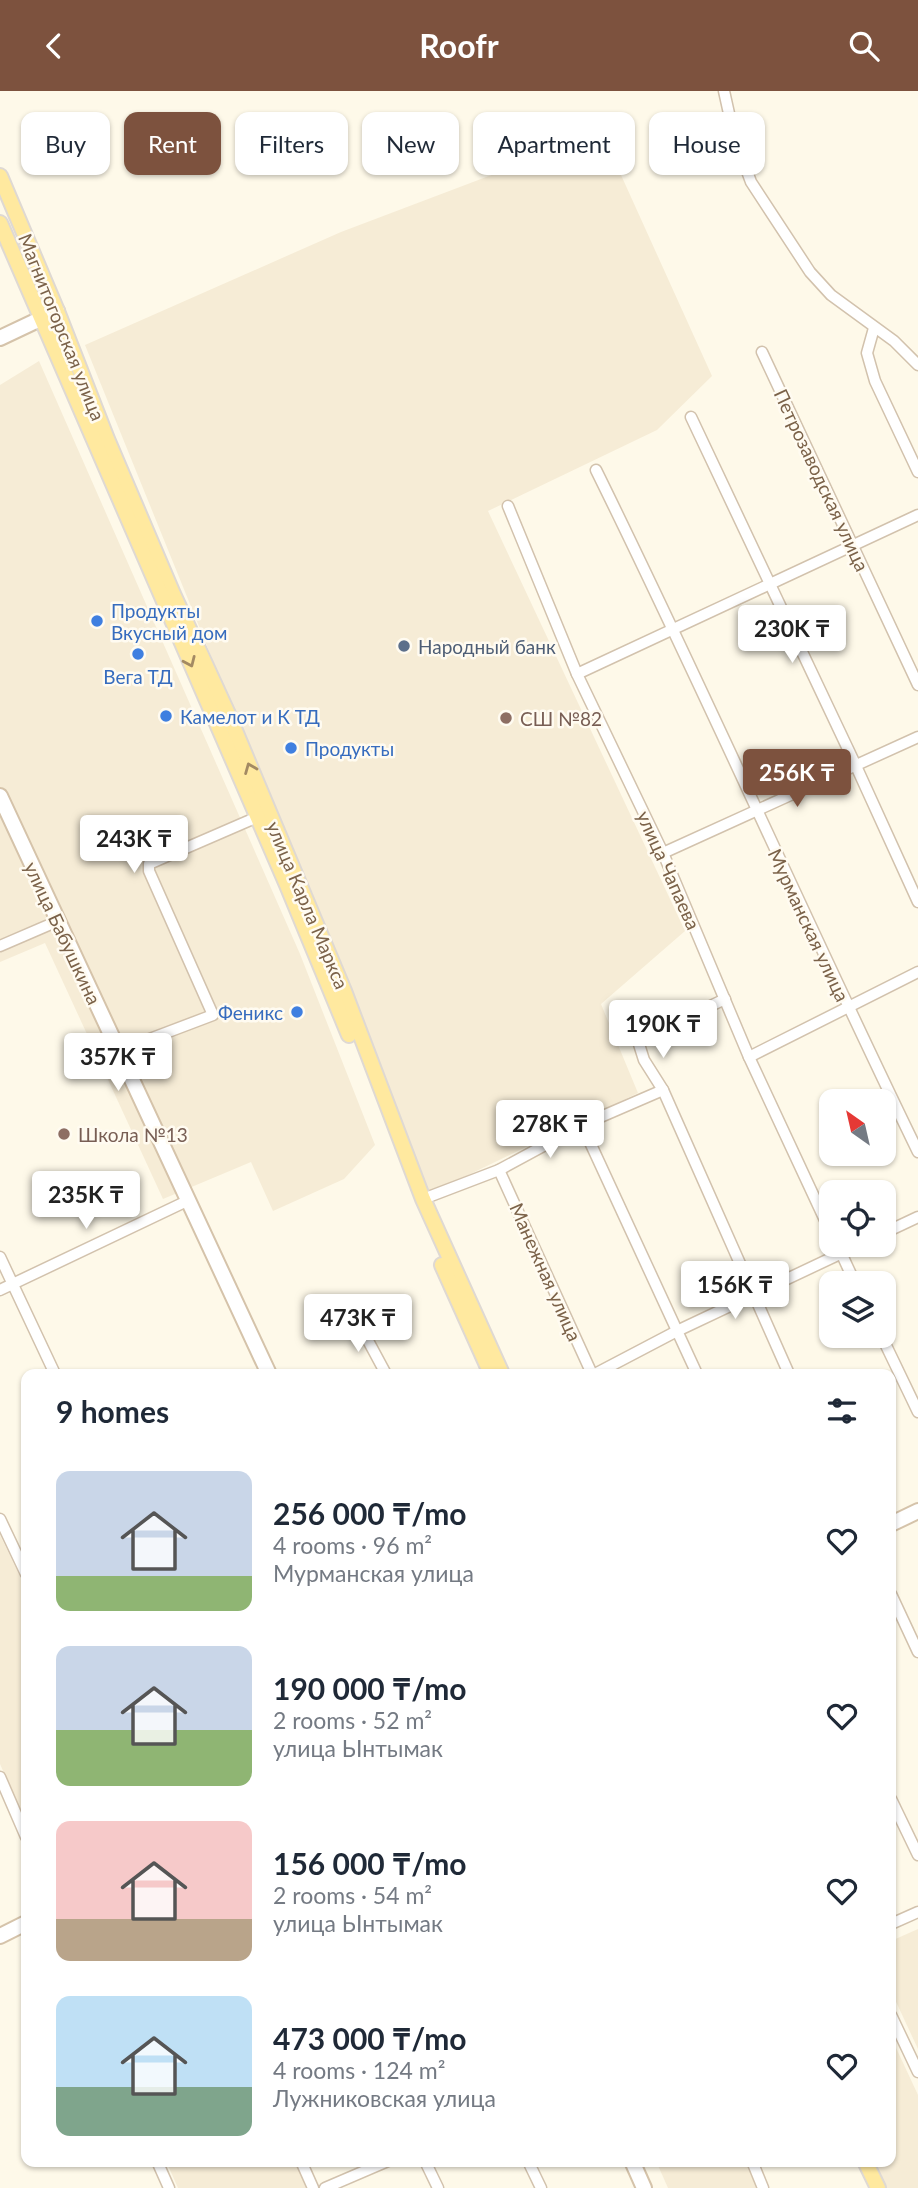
<!DOCTYPE html>
<meta charset="utf-8">
<style>
body{margin:0;font-family:Lato,sans-serif;background:#f2f2f3;color:#1f2937;height:100vh;display:flex;flex-direction:column;font-size:26px;white-space:nowrap}
*{box-sizing:border-box;margin:0}
p{font-size:23px;color:#747a83}
.icon{flex:none;width:38px;height:38px;fill:none;stroke:currentColor;stroke-width:2;stroke-linecap:round;stroke-linejoin:round}
.map{position:relative;flex:1;overflow:hidden}
.sheet{position:absolute;left:21px;top:1278px;width:875px;height:798px;display:flex;flex-direction:column;background:#fff;border-radius:14px;box-shadow:0 2px 5px #0004}
.sheet>*{flex:none}
.banner{position:absolute;left:21px;top:21px;width:877px;height:63px;display:flex;gap:14px}
.needle{width:46px;rotate:326deg}
.controls{position:absolute;left:819px;top:998px;display:grid;gap:14px}
.controls a{display:grid;place-items:center;width:77px;height:77px;border-radius:14px;background:#fff;box-shadow:0 2px 5px #0004;font-size:35px}
.price{position:absolute;translate:-50% -60px;padding:0 16px;border-radius:7px;background:#fff;color:#222;font-size:23px;line-height:46px;filter:drop-shadow(0 2px 4px #0008)}
.price::after{content:'';position:absolute;left:50%;top:42px;width:21px;height:16px;margin-left:-10px;background:inherit;clip-path:polygon(0 0,100% 0,50% 100%)}
.price.on{background:#7d523e;color:#fff}
ul{padding:0;list-style:none}
li{display:flex;align-items:center;gap:21px;height:175px;padding:0 35px}
li span{display:grid;place-items:center;flex:none;width:196px;height:140px;border-radius:14px;color:#555}
li>.icon{margin-inline-start:auto}
span .icon{width:84px;height:84px;fill:#fffc;stroke-width:1}
li b{font-size:30px}
h2{display:flex;justify-content:space-between;align-items:center;height:84px;padding:0 35px;font-size:30px}
.tag{padding:0 24px;border-radius:14px;background:#fff;box-shadow:0 2px 5px #0004;font-size:24px;line-height:63px}
.tag.on{background:#7d523e;color:#fff}
header{display:flex;justify-content:space-between;align-items:center;height:91px;padding:0 35px;background:#7d523e;color:#fff;font-size:32px;font-weight:700}
.map>svg:first-child{display:block}
</style>
<header><svg class="icon" aria-label="back" viewBox="0 0 24 24"><path d="M15 5l-7 7 7 7"/></svg>Roofr<svg class="icon" aria-label="search" viewBox="0 0 24 24"><circle cx="10" cy="10" r="6"/><path d="M15 15l6 6"/></svg></header>
<div class="map">
<svg width="918" height="2097" viewBox="0 0 918 2097">
<rect width="100%" height="100%" fill="#fef9e9"/>
<g fill="#f6ecd6">
<polygon points="602,42 712,285 657,339 488,420 685,840 601,913 638,1002 429,1103 85,254 341,141"/>
<polygon points="39,270 300,863 375,1054 344,1088 273,1120 251,1071 163,1108 45,852 0,871 0,294"/>
<polygon points="0,1444 26,1498 26,1732 0,1673"/>
<polygon points="918,1838 918,1958 891,1900 891,1850"/>
<polygon points="891,1946 918,2004 918,2097 887,2097 875,2070 891,2070"/>
<polygon points="166,2070 301,2070 313,2097 178,2097"/>
<polygon points="656,2070 745,2070 758,2097 668,2097"/>
</g>
<g fill="none" stroke-linecap="round" stroke-linejoin="round">
<g stroke="#d2c2ad" stroke-width="13">
<g id="street">
<polyline points="724,0 734,45 751,91 810,181 831,204 894,250 918,274"/>
<polyline points="874,237 867,262 875,290 918,381"/>
<polyline points="762,261 918,594"/>
<polyline points="691,326 856,675 918,811"/>
<path d="M596,379c111,225 212,456 322,682"/>
<polyline points="508,415 577,583 663,762 749,966 831,1142"/>
<polyline points="577,583 918,424"/>
<polyline points="663,762 918,646"/>
<polyline points="0,855 58,830"/>
<polyline points="725,908 638,950 644,969 663,999 789,1283"/>
<polyline points="118,960 213,924 149,780 149,773 262,724"/>
<polyline points="749,966 918,881"/>
<polyline points="582,1034 697,1283"/>
<polyline points="499,1079 592,1283"/>
<polyline points="423,1108 499,1079 582,1034 663,999"/>
<polyline points="884,1142 918,1126"/>
<polyline points="837,1153 855,1192"/>
<polyline points="0,1166 55,1283"/>
<polyline points="0,1199 187,1110"/>
<polyline points="357,1229 386,1283"/>
<polyline points="881,1244 918,1321"/>
<polyline points="595,1283 677,1240 861,1153"/>
<polyline points="0,1428 26,1483"/>
<polyline points="891,1503 918,1561"/>
<polyline points="0,1686 26,1746"/>
<polyline points="891,1708 918,1764"/>
<polyline points="891,1833 918,1821"/>
<polyline points="891,1924 918,1981"/>
<polyline points="157,2070 169,2097"/>
<polyline points="301,2070 313,2097"/>
<polyline points="425,2070 438,2097"/>
<polyline points="528,2070 541,2097"/>
<polyline points="752,2070 763,2097"/>
<polyline points="325,2097 388,2070"/>
</g>
</g>
<g stroke="#d5c3aa" stroke-width="18">
<g id="secondary">
<polyline points="0,247 57,220"/>
<polyline points="0,705 269,1283"/>
<polyline points="891,1433 918,1420"/>
<polyline points="0,1845 26,1832"/>
<polyline points="632,2070 644,2097"/>
</g>
</g>
<g stroke="#dfd9d3" stroke-width="18">
<g id="primary">
<polyline points="0,85 57,220 107,348 173,503 228,623 344,900 423,1108 502,1283"/>
<polyline points="0,132 287,794 349,944"/>
<polyline points="442,1174 491,1283"/>
<polyline points="865,2070 878,2097"/>
</g>
</g>
<use href="#street" stroke="#fff" stroke-width="10"/>
<use href="#secondary" stroke="#fff" stroke-width="14"/>
<use href="#primary" stroke="#ffe99f" stroke-width="14"/>
</g>
<defs><path id="oneway-chevron" d="M-2-3.5L2.5 0L-2 3.5" fill="none" stroke-width="1.6" stroke-linecap="round" stroke-linejoin="round" transform="scale(1.75)"/></defs>
<g stroke="#a38a63">
<use href="#oneway-chevron" transform="translate(190 571) rotate(66)"/>
<use href="#oneway-chevron" transform="translate(250 677) rotate(-112)"/>
</g>
<g fill="#3f7fe0" stroke="#fffbf1" stroke-width="2.5">
<circle cx="97" cy="530" r="7"/>
<circle cx="138" cy="563" r="7"/>
<circle cx="166" cy="625" r="7"/>
<circle cx="291" cy="657" r="7"/>
<circle cx="297" cy="921" r="7"/>
</g>
<circle fill="#5c6f8a" stroke="#fffbf1" stroke-width="2.5" cx="404" cy="555" r="7"/>
<g fill="#8d6e63" stroke="#fffbf1" stroke-width="2.5">
<circle cx="506" cy="627" r="7"/>
<circle cx="64" cy="1043" r="7"/>
</g>
<g text-anchor="middle" dominant-baseline="central" stroke-width="5" stroke-linejoin="round" paint-order="stroke">
<g font-size="19" fill="#7b6249" stroke="#fffbf1">
<text transform="translate(62 236) rotate(68)">Магнитогорская улица</text>
<text transform="translate(822 389) rotate(65)">Петрозаводская улица</text>
<text transform="translate(669 779) rotate(66)">улица Чапаева</text>
<text transform="translate(308 814) rotate(67)">улица Карла Маркса</text>
<text transform="translate(809 834) rotate(65)">Мурманская улица</text>
<text transform="translate(63 842) rotate(65)">улица Бабушкина</text>
<text transform="translate(546 1181) rotate(66)">Манежная улица</text>
</g>
<g font-size="19" fill="#366cbe" stroke="#fffbf1" text-anchor="start">
<text x="111" y="519">Продукты<tspan x="111" dy="22">Вкусный дом</tspan></text>
<text x="138" y="585" text-anchor="middle">Вега ТД</text>
<text x="180" y="625">Камелот и К ТД</text>
<text x="305" y="657">Продукты</text>
<text x="283" y="921" text-anchor="end">Феникс</text>
</g>
<g font-size="19" fill="#4e5e75" stroke="#fffbf1" text-anchor="start">
<text x="418" y="555">Народный банк</text>
</g>
<g font-size="19" fill="#785e54" stroke="#fffbf1" text-anchor="start">
<text x="520" y="627">СШ №82</text>
<text x="78" y="1043">Школа №13</text>
</g>
</g>
</svg>
<div class="controls">
<a><svg class="needle" viewBox="-14 -14 28 28"><path d="M0-13l5 13h-10z" fill="#e53935"/><path d="M0 13l5-13h-10z" fill="#747a83"/></svg></a>
<a><svg class="icon" aria-label="locate" viewBox="0 0 24 24"><circle cx="12" cy="12" r="6"/><path d="M12 2v4M12 18v4M2 12h4M18 12h4"/></svg></a>
<a><svg class="icon" aria-label="layers" viewBox="0 0 24 24"><path d="M12 4l9 5-9 5-9-5zM3 14l9 5 9-5"/></svg></a>
</div>
<b class="price" style="left:792px;top:574px">230K ₸</b>
<b class="price on" style="left:797px;top:718px">256K ₸</b>
<b class="price" style="left:134px;top:784px">243K ₸</b>
<b class="price" style="left:663px;top:969px">190K ₸</b>
<b class="price" style="left:118px;top:1002px">357K ₸</b>
<b class="price" style="left:550px;top:1069px">278K ₸</b>
<b class="price" style="left:86px;top:1140px">235K ₸</b>
<b class="price" style="left:735px;top:1230px">156K ₸</b>
<b class="price" style="left:358px;top:1263px">473K ₸</b>
<div class="banner">
<a class="tag">Buy</a>
<a class="tag on">Rent</a>
<a class="tag">Filters</a>
<a class="tag">New</a>
<a class="tag">Apartment</a>
<a class="tag">House</a>
</div>
<section class="sheet">
<h2>9 homes<svg class="icon" aria-label="filters" viewBox="0 0 24 24"><path d="M4 7h16M4 17h16"/><circle cx="9" cy="7" r="2"/><circle cx="15" cy="17" r="2"/></svg></h2>
<ul>
<li><span style="background:linear-gradient(#c9d6e8 75%,#8fb573 0)"><svg class="icon" aria-label="home" viewBox="0 0 24 24"><path d="M3 11l9-7 9 7M6 9v11h12V9"/></svg></span><div><b>256 000 ₸/mo</b><p>4 rooms · 96 m²</p><p>Мурманская улица</p></div><svg class="icon" aria-label="heart" viewBox="0 0 24 24"><path d="M12 20l-8-8c-3-5 5-10 8-4 3-6 11-1 8 4z"/></svg></li>
<li><span style="background:linear-gradient(#c9d6e8 60%,#8fb573 0)"><svg class="icon" aria-label="home" viewBox="0 0 24 24"><path d="M3 11l9-7 9 7M6 9v11h12V9"/></svg></span><div><b>190 000 ₸/mo</b><p>2 rooms · 52 m²</p><p>улица Ынтымак</p></div><svg class="icon" aria-label="heart" viewBox="0 0 24 24"><path d="M12 20l-8-8c-3-5 5-10 8-4 3-6 11-1 8 4z"/></svg></li>
<li><span style="background:linear-gradient(#f6c9c9 70%,#b9a48a 0)"><svg class="icon" aria-label="home" viewBox="0 0 24 24"><path d="M3 11l9-7 9 7M6 9v11h12V9"/></svg></span><div><b>156 000 ₸/mo</b><p>2 rooms · 54 m²</p><p>улица Ынтымак</p></div><svg class="icon" aria-label="heart" viewBox="0 0 24 24"><path d="M12 20l-8-8c-3-5 5-10 8-4 3-6 11-1 8 4z"/></svg></li>
<li><span style="background:linear-gradient(#bfe0f5 65%,#7fa58c 0)"><svg class="icon" aria-label="home" viewBox="0 0 24 24"><path d="M3 11l9-7 9 7M6 9v11h12V9"/></svg></span><div><b>473 000 ₸/mo</b><p>4 rooms · 124 m²</p><p>Лужниковская улица</p></div><svg class="icon" aria-label="heart" viewBox="0 0 24 24"><path d="M12 20l-8-8c-3-5 5-10 8-4 3-6 11-1 8 4z"/></svg></li>
</ul>
</section>
</div>
